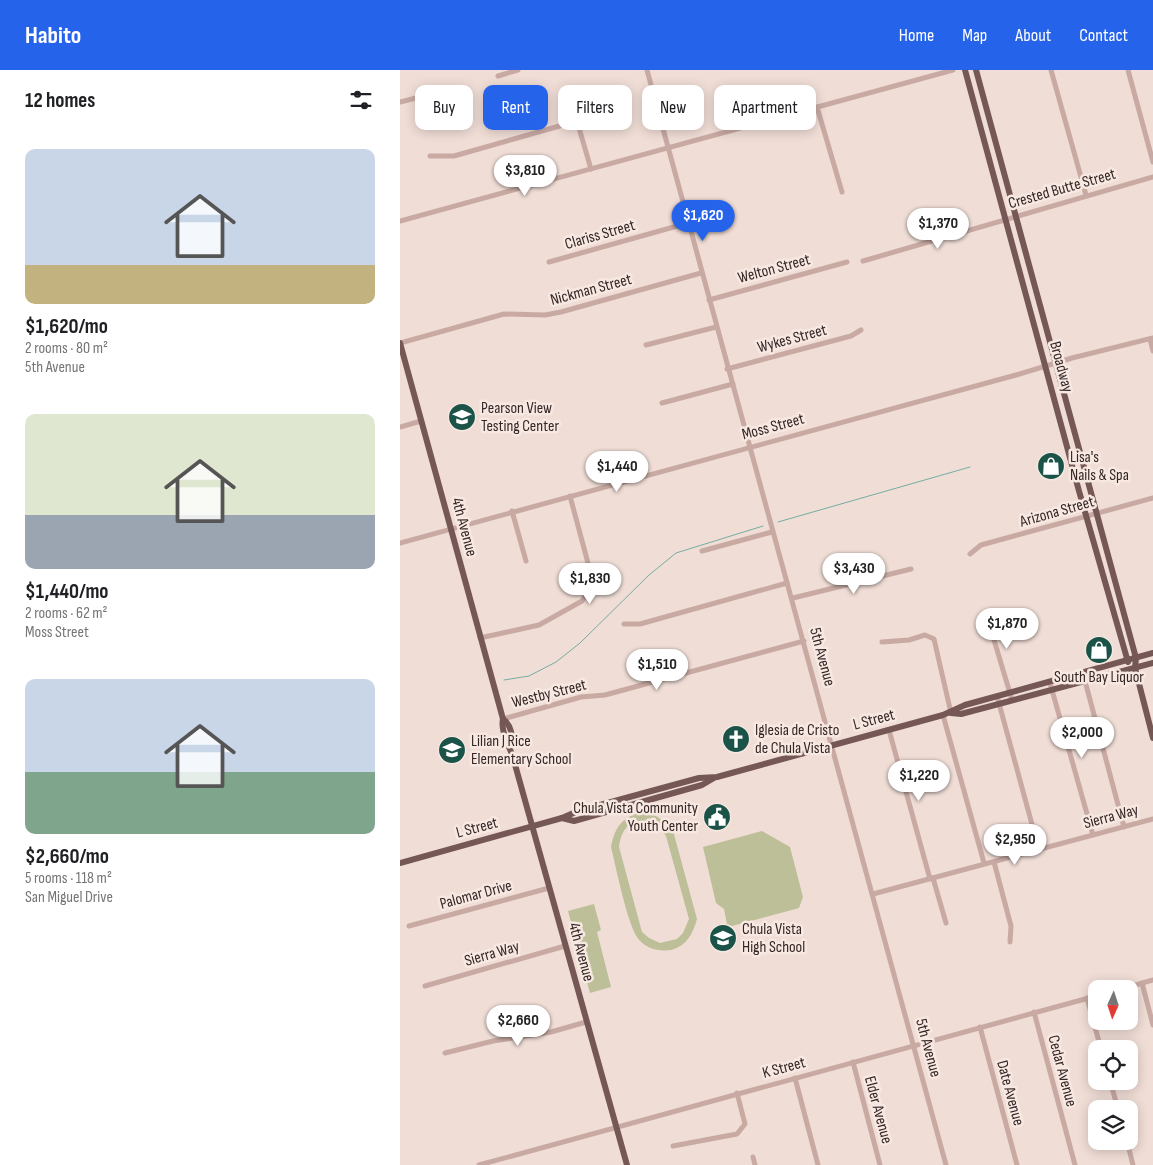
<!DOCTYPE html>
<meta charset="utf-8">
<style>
body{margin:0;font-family:"Sofia Sans Condensed",sans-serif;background:#f2f2f2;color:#202124;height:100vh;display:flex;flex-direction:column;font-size:19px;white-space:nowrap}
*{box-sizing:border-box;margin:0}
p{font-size:16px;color:#757577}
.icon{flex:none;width:28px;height:28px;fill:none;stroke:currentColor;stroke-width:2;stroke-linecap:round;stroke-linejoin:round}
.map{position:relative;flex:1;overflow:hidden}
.sheet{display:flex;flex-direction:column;background:#fff;width:400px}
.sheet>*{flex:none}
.hud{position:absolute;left:15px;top:15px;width:475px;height:45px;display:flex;gap:10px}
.needle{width:32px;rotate:183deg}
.controls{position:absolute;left:688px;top:910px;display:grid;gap:10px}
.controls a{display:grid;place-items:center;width:50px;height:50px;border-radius:10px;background:#fff;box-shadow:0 2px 12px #0003;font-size:25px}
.price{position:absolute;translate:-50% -42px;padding:0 11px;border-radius:18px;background:#fff;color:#222;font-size:16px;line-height:32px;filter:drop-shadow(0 1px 2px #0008)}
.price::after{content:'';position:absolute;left:50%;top:30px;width:15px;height:11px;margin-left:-8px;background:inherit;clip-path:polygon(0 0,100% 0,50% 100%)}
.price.active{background:#2563eb;color:#fff}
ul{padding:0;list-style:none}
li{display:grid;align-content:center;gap:10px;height:265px;padding:0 25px}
li span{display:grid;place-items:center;height:155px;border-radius:10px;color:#555}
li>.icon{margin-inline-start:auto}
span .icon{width:90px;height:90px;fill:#fffc;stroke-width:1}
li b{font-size:21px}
h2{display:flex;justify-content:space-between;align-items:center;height:60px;padding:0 25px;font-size:21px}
.tag{padding:0 18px;border-radius:10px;background:#fff;box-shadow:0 2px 12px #0003;font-size:18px;line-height:45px}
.tag.active{background:#2563eb;color:#fff}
header{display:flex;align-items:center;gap:30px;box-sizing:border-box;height:70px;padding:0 25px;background:#2563eb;color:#fff}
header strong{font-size:24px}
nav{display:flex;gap:28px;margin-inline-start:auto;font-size:18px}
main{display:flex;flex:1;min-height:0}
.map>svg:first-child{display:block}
</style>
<header>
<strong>Habito</strong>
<nav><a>Home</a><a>Map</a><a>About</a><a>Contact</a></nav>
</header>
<main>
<section class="sheet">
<h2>12 homes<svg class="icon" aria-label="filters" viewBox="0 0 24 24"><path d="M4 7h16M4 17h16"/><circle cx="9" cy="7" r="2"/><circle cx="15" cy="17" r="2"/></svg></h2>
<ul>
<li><span style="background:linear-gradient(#c9d6e8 75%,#c2b280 0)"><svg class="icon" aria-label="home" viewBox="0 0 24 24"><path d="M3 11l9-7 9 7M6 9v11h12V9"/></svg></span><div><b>$1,620/mo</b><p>2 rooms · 80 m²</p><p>5th Avenue</p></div></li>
<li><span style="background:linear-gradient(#dfe7d0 65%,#9aa5b1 0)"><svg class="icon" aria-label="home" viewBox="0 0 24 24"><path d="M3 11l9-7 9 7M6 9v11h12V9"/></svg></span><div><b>$1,440/mo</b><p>2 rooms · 62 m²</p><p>Moss Street</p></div></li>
<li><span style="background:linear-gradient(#c9d6e8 60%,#7fa58c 0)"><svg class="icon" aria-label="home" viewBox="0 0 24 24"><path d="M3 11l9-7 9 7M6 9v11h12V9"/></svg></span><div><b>$2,660/mo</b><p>5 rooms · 118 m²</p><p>San Miguel Drive</p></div></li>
</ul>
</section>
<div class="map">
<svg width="753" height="1095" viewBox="0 0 753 1095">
<rect width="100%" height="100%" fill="#f0ddd6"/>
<g fill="#bcbf97" fill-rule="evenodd">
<path d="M242,742l14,4 16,11 25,92c-4,14 -10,27 -26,31 -13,2 -27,-2 -34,-13 -10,-15 -21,-70 -26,-90 4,-20 11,-30 31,-35zM241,751l16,4 9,11 23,83 -6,14 -6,6 -17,4 -11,-5 -7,-6 -23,-85c2,-14 7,-25 22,-26z"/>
<polygon points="362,761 390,777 403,827 399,838 332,856 327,854 324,839 316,833 303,777"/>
<polygon points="194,834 201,860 197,862 211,917 190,923 168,841"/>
</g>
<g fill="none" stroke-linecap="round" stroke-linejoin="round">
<g stroke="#76ada1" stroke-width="1">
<polyline points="378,452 570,397"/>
<polyline points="104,610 129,606 156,592 180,573 249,505 276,483 363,456"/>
</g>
<g stroke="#c8aaa3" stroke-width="5">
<polyline points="247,0 546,1095"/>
<polyline points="651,0 686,125"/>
<polyline points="728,0 753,92"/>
<polyline points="98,6 118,0"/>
<polyline points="0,32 20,27"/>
<polyline points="417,37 442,122"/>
<polyline points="30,86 54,86 170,53 179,58 191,99"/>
<polyline points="0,151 553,0"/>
<polyline points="463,191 753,107"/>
<polyline points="149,192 288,153"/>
<polyline points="309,230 447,192"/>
<polyline points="750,269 753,281"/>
<polyline points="0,273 104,244 145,245 161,242 301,203"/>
<polyline points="246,275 316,257"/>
<polyline points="327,299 451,266 461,260"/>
<polyline points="262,333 333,314"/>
<polyline points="0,357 21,351"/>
<polyline points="112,441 126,491"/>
<polyline points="0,473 616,305 672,288 753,268"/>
<polyline points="302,481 372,462"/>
<polyline points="570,484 581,475 753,428"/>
<polyline points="393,528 511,499"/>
<polyline points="586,543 612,630"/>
<polyline points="224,554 240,554 387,513"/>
<polyline points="80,568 139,555 182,531 187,523 192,508 170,426"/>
<polyline points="482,572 509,570 525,565 534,569 551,643"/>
<polyline points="685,611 724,757"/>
<polyline points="650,613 693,765"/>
<polyline points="597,626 639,780"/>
<polyline points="543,645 584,793"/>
<polyline points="103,649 181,627 205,625 404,571"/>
<polyline points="489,660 530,809"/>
<polyline points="594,792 611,856 610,872"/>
<polyline points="533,808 546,853"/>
<polyline points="473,824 753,749"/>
<polyline points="9,856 149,818"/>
<polyline points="742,913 753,955"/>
<polyline points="25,916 165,876"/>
<polyline points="722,919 753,910"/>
<polyline points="687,928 701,979"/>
<polyline points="634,942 675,1095"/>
<polyline points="580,957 617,1095"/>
<polyline points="45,983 93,971 151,962 186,952"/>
<polyline points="453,992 480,1095"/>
<polyline points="395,1008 418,1095"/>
<polyline points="710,1011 718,1039"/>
<polyline points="727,1071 733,1095"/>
<polyline points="273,1076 337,1064 345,1054 337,1023"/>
<polyline points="353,1087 355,1095"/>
<polyline points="79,1095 696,926"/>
</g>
<g stroke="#755856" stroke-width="6">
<polyline points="565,0 679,421 728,592"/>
<polyline points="576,0 736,588 735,598 753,668"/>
<path d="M0,273l103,376c-3,13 8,29 11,42l113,404"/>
<polyline points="551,643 561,644 753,593"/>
<path d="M103,649c8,6 11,18 7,27"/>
<polyline points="162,748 174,751 302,715 314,708"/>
<polyline points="0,793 162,748 178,741 299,708 317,707 543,645 565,635 753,583"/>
</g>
</g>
<defs>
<g id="school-disc" transform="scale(1.4375)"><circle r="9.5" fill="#1b5348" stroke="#f8e8e2"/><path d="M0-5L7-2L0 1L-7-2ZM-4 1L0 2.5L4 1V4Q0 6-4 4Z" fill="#fff"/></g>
<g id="shop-disc" transform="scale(1.4375)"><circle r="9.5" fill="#1b5348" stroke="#f8e8e2"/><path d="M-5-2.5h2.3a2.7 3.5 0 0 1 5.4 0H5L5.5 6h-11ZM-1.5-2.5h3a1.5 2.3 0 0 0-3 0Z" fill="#fff"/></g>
<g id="church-disc" transform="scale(1.4375)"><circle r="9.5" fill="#1b5348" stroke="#f8e8e2"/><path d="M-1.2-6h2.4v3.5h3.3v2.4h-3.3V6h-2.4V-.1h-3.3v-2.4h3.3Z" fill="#fff"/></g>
<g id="civic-disc" transform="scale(1.4375)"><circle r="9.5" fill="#1b5348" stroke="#f8e8e2"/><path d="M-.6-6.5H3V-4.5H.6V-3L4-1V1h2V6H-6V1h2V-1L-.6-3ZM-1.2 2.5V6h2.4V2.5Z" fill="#fff"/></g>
</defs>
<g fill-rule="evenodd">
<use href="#school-disc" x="62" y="347"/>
<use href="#shop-disc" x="651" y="396"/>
<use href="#shop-disc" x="699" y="580"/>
<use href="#church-disc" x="336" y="669"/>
<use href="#school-disc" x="52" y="680"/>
<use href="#civic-disc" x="317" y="747"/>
<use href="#school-disc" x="323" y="868"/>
</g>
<g text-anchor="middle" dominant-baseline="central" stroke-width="5" stroke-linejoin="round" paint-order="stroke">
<g font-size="16" fill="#332625" stroke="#f8e8e2">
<text transform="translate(662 119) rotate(-16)">Crested Butte Street</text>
<text transform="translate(200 165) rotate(-16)">Clariss Street</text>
<text transform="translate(374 199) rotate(-15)">Welton Street</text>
<text transform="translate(191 220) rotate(-15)">Nickman Street</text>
<text transform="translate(392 269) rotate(-15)">Wykes Street</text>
<text transform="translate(661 297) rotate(75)">Broadway</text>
<text transform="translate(373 357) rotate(-15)">Moss Street</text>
<text transform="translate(657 442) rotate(-16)">Arizona Street</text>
<text transform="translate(64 457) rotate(75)">4th Avenue</text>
<text transform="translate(422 587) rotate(75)">5th Avenue</text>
<text transform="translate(149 624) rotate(-14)">Westby Street</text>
<text transform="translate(474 650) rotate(-15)">L Street</text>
<text transform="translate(711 747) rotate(-15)">Sierra Way</text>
<text transform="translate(77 758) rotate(-15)">L Street</text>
<text transform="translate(76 825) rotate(-15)">Palomar Drive</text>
<text transform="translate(181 882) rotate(75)">4th Avenue</text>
<text transform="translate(92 884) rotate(-16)">Sierra Way</text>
<text transform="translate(528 978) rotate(75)">5th Avenue</text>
<text transform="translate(384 998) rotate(-15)">K Street</text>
<text transform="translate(662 1001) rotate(75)">Cedar Avenue</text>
<text transform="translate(610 1023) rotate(75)">Date Avenue</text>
<text transform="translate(478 1040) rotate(75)">Elder Avenue</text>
</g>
<g font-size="16" fill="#332625" stroke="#f8e8e2" text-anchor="start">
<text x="81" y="338">Pearson View<tspan x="81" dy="18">Testing Center</tspan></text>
<text x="670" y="387">Lisa's<tspan x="670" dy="18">Nails &amp; Spa</tspan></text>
<text x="699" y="607" text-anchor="middle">South Bay Liquor</text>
<text x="355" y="660">Iglesia de Cristo<tspan x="355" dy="18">de Chula Vista</tspan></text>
<text x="71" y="671">Lilian J Rice<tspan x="71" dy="18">Elementary School</tspan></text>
<text x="298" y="738" text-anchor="end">Chula Vista Community<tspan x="298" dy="18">Youth Center</tspan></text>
<text x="342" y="859">Chula Vista<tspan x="342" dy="18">High School</tspan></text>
</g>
</g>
</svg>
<div class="controls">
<a><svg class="needle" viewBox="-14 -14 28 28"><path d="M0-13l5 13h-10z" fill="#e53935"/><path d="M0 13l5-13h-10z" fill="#757577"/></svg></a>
<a><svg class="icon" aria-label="locate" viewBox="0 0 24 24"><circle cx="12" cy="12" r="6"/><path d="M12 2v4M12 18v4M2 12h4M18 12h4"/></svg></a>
<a><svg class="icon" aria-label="layers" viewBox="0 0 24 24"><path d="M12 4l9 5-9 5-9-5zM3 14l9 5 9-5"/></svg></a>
</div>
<b class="price" style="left:125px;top:127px">$3,810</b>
<b class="price active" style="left:303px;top:172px">$1,620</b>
<b class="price" style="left:538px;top:180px">$1,370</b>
<b class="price" style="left:217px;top:423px">$1,440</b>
<b class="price" style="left:454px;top:525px">$3,430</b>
<b class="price" style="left:190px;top:535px">$1,830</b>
<b class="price" style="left:607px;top:580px">$1,870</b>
<b class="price" style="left:257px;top:621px">$1,510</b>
<b class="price" style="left:682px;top:689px">$2,000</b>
<b class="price" style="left:519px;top:732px">$1,220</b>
<b class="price" style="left:615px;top:796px">$2,950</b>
<b class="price" style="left:118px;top:977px">$2,660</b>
<div class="hud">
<a class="tag">Buy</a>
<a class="tag active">Rent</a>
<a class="tag">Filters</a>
<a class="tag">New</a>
<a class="tag">Apartment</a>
</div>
</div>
</main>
